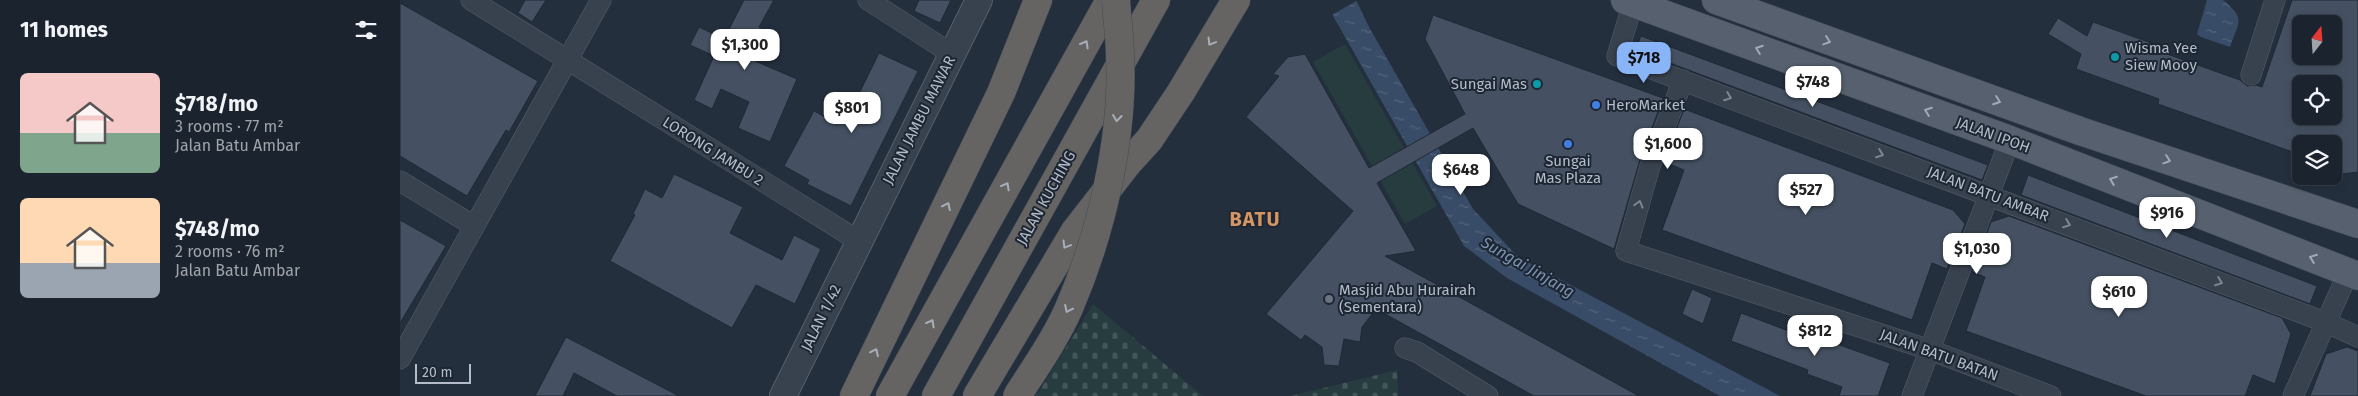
<!DOCTYPE html>
<meta charset="utf-8">
<style>
body{margin:0;font-family:"Fira Sans",sans-serif;background:#242b36;color:#f1f3f6;height:100vh;display:flex;flex-direction:column;font-size:19px;white-space:nowrap}
*{box-sizing:border-box;margin:0}
p{font-size:16px;color:#a0a4aa}
.icon{flex:none;width:28px;height:28px;fill:none;stroke:currentColor;stroke-width:2;stroke-linecap:round;stroke-linejoin:round}
.map{position:relative;flex:1;overflow:hidden}
.drawer{display:flex;flex-direction:column;background:#1b232e;width:400px}
.drawer>*{flex:none}
.needle{width:32px;rotate:17deg}
.tools{position:absolute;left:1892px;top:15px;display:grid;gap:10px}
.tools a{display:grid;place-items:center;width:50px;height:50px;border-radius:8px;background:#1b232e;box-shadow:0 2px 8px #0003,0 0 0 1px #39404a;font-size:25px}
.scale{position:absolute;left:15px;bottom:12px;width:56px;box-sizing:border-box;padding-left:5px;border:2px solid #b4bcc9;border-top:0;font-size:14px;line-height:18px;white-space:nowrap;color:#b4bcc9;-webkit-text-stroke:4px #1d2633;paint-order:stroke}
.price{position:absolute;translate:-50% -42px;padding:0 11px;border-radius:10px;background:#fff;color:#222;font-size:16px;line-height:32px;filter:drop-shadow(0 1px 2px #0008)}
.price::after{content:'';position:absolute;left:50%;top:30px;width:15px;height:11px;margin-left:-8px;background:inherit;clip-path:polygon(0 0,100% 0,50% 100%)}
.price.on{background:#8ab4f8;color:#111}
ul{padding:0;list-style:none}
li{display:flex;align-items:center;gap:15px;height:125px;padding:0 20px}
li span{display:grid;place-items:center;flex:none;width:140px;height:100px;border-radius:8px;color:#555}
li>.icon{margin-inline-start:auto}
span .icon{width:60px;height:60px;fill:#fffc;stroke-width:1}
li b{font-size:21px}
h2{display:flex;justify-content:space-between;align-items:center;height:60px;padding:0 20px;font-size:21px}
main{display:flex;flex:1;min-height:0}
.map>svg:first-child{display:block}
</style>
<main>
<section class="drawer">
<h2>11 homes<svg class="icon" aria-label="filters" viewBox="0 0 24 24"><path d="M4 7h16M4 17h16"/><circle cx="9" cy="7" r="2"/><circle cx="15" cy="17" r="2"/></svg></h2>
<ul>
<li><span style="background:linear-gradient(#f6c9c9 60%,#7fa58c 0)"><svg class="icon" aria-label="home" viewBox="0 0 24 24"><path d="M3 11l9-7 9 7M6 9v11h12V9"/></svg></span><div><b>$718/mo</b><p>3 rooms · 77 m²</p><p>Jalan Batu Ambar</p></div></li>
<li><span style="background:linear-gradient(#ffd9b3 65%,#9aa5b1 0)"><svg class="icon" aria-label="home" viewBox="0 0 24 24"><path d="M3 11l9-7 9 7M6 9v11h12V9"/></svg></span><div><b>$748/mo</b><p>2 rooms · 76 m²</p><p>Jalan Batu Ambar</p></div></li>
</ul>
</section>
<div class="map">
<svg width="1958" height="396" viewBox="0 0 1958 396">
<defs>
<pattern id="cemetery-stones" width="16" height="16" patternUnits="userSpaceOnUse" patternTransform="scale(1.25)"><rect width="16" height="16" fill="#263c3f"/><path d="M2 7V4a2 2 0 0 1 4 0v3zM10 15v-3a2 2 0 0 1 4 0v3z" fill="#435659"/></pattern>
<pattern id="water-ripples" width="26" height="14" patternUnits="userSpaceOnUse" patternTransform="scale(1.25)"><rect width="26" height="14" fill="#394c67"/><path d="M2 4q2-2 4 0t4 0M15 11q2-2 4 0t4 0" fill="none" stroke="#53647b"/></pattern>
</defs>
<rect width="100%" height="100%" fill="#242f3e"/>
<polygon fill="#263c3f" points="945,44 1037,206 1005,224 913,62"/>
<g fill="url(#cemetery-stones)">
<polygon points="693,304 803,396 636,396"/>
<polygon points="997,370 998,396 891,396"/>
</g>
<g fill="url(#water-ripples)">
<polygon points="924,0 956,0 969,27 1073,209 1118,257 1380,396 1320,396 1107,278 1064,246"/>
<path d="M1807,0h16c23,19 16,21 7,47l-29,-10 -4,-3z"/>
</g>
<polygon fill="#242f3e" points="921,0 958,0 930,16"/>
<g fill="#455162" stroke="#1f2835" fill-rule="evenodd">
<polygon points="125,0 146,0 132,22 118,13"/>
<polygon points="344,0 374,0 359,27 370,33 355,61 397,79 370,142 338,128 349,102 321,89 312,109 294,100 314,56 290,45 299,27 324,39"/>
<polygon points="519,0 551,0 540,23 514,11"/>
<path d="M1892,0h66v172l-24,3v-31h-33v11l-143,-51 1,-5 -83,-30 5,-15 -33,-20 10,-16 29,18 6,-14 61,22 -1,5 87,31 7,6 9,-1 6,2zM1901,24h33v32h-33zM1901,84h33v32h-33z"/>
<polygon points="0,3 138,81 109,132 106,130 67,196 0,156"/>
<polygon points="1033,15 1263,98 1239,163 1214,249 1118,204 1073,128 977,183 1016,251 985,256 1239,396 1134,396 976,309 962,327 960,342 944,339 939,366 924,365 922,347 905,335 901,340 866,314 953,211 846,117 879,76 873,74 888,57 905,54 969,168 1065,114 1025,39"/>
<polygon points="1241,36 1588,165 1582,180 1235,50"/>
<polygon points="479,53 518,71 451,206 407,184 409,180 384,166 414,111 437,123 442,113 448,116"/>
<polygon points="1284,109 1553,210 1565,224 1547,269 1532,263 1512,320 1262,230 1284,170 1264,162"/>
<polygon points="274,174 343,207 330,233 382,260 394,235 421,249 395,304 356,285 332,328 210,261 235,215 233,214 245,189 262,198"/>
<polygon points="1628,175 1917,286 1910,304 1621,195"/>
<polygon points="1609,216 1882,318 1891,334 1875,384 1853,375 1845,396 1746,396 1566,331 1585,277 1572,272 1591,222"/>
<polygon points="0,220 46,246 0,323"/>
<polygon points="1292,289 1312,298 1303,324 1282,314"/>
<polygon points="1341,313 1418,342 1420,338 1490,363 1478,396 1439,396 1442,387 1407,374 1408,370 1331,341"/>
<polygon points="166,337 279,396 217,396 174,373 163,396 135,396"/>
<polygon points="1947,347 1958,351 1958,396 1910,396 1926,354"/>
</g>
<g fill="none" stroke-linecap="round" stroke-linejoin="round">
<g stroke="#565f6c" stroke-width="21">
<g id="minor">
<polyline points="71,0 459,241"/>
<polyline points="468,0 552,54"/>
<polyline points="1233,3 1217,56 1925,322 1958,337"/>
<polyline points="1851,75 1875,0"/>
<polyline points="1283,80 1250,166 1226,251 1530,350 1651,396"/>
<polyline points="0,181 74,226"/>
<polyline points="1005,348 1017,352 1088,396"/>
<polyline points="0,359 201,0"/>
<polyline points="1512,396 1610,140"/>
<polyline points="1893,396 1949,271"/>
</g>
</g>
<g stroke="#565f6c" stroke-width="28">
<polyline id="tertiary" points="383,396 579,0"/>
</g>
<g stroke="#414a57" stroke-width="29">
<g id="primary">
<polyline points="1225,0 1610,140 1958,276"/>
<polyline points="1316,0 1680,131 1958,224"/>
</g>
</g>
<g stroke="#434c59" stroke-width="29">
<g id="trunk">
<polyline points="454,396 601,93 638,0"/>
<polyline points="490,396 710,0"/>
<polyline points="536,396 756,0"/>
<polyline points="577,396 675,231 728,163 749,140 781,92 836,0"/>
</g>
</g>
<use href="#minor" stroke="#38414e" stroke-width="20"/>
<use href="#tertiary" stroke="#38414e" stroke-width="26"/>
<use href="#primary" stroke="#56606e" stroke-width="28"/>
<use href="#trunk" stroke="#656462" stroke-width="28"/>
<g stroke="#434c59" stroke-width="29" stroke-linecap="butt">
<path id="trunk-bridge" d="M617,396c18,-28 39,-58 52,-88 32,-74 55,-171 51,-251 0,-19 -3,-38 -4,-57"/>
</g>
<use href="#trunk-bridge" stroke="#656462" stroke-width="28"/>
</g>
<defs><path id="oneway-chevron" d="M-2-3.5L2.5 0L-2 3.5" fill="none" stroke-width="1.6" stroke-linecap="round" stroke-linejoin="round" transform="scale(1.25)"/></defs>
<g stroke="#a1aab7">
<use href="#oneway-chevron" transform="translate(1427 41) rotate(19)"/>
<use href="#oneway-chevron" transform="translate(1359 49) rotate(-160)"/>
<use href="#oneway-chevron" transform="translate(1597 101) rotate(20)"/>
<use href="#oneway-chevron" transform="translate(1528 111) rotate(-160)"/>
<use href="#oneway-chevron" transform="translate(1767 160) rotate(19)"/>
<use href="#oneway-chevron" transform="translate(1713 180) rotate(-159)"/>
<use href="#oneway-chevron" transform="translate(1913 258) rotate(-159)"/>
</g>
<g stroke="#a8afba">
<use href="#oneway-chevron" transform="translate(811 42) rotate(121)"/>
<use href="#oneway-chevron" transform="translate(685 44) rotate(-61)"/>
<use href="#oneway-chevron" transform="translate(717 118) rotate(97)"/>
<use href="#oneway-chevron" transform="translate(606 186) rotate(-61)"/>
<use href="#oneway-chevron" transform="translate(547 206) rotate(-64)"/>
<use href="#oneway-chevron" transform="translate(666 245) rotate(121)"/>
<use href="#oneway-chevron" transform="translate(668 309) rotate(115)"/>
<use href="#oneway-chevron" transform="translate(531 323) rotate(-61)"/>
<use href="#oneway-chevron" transform="translate(475 352) rotate(-64)"/>
</g>
<g stroke="#7c8592">
<use href="#oneway-chevron" transform="translate(1328 97) rotate(21)"/>
<use href="#oneway-chevron" transform="translate(1480 154) rotate(21)"/>
<use href="#oneway-chevron" transform="translate(1239 204) rotate(-74)"/>
<use href="#oneway-chevron" transform="translate(1667 224) rotate(21)"/>
<use href="#oneway-chevron" transform="translate(1819 282) rotate(21)"/>
</g>
<g fill="#0f9aa8" stroke="#1d2633" stroke-width="2">
<circle cx="1715" cy="57" r="5"/>
<circle cx="1137" cy="84" r="5"/>
</g>
<g fill="#3f7fe0" stroke="#1d2633" stroke-width="2">
<circle cx="1196" cy="105" r="5"/>
<circle cx="1168" cy="144" r="5"/>
</g>
<circle fill="#6b7280" stroke="#1d2633" stroke-width="2" cx="929" cy="299" r="5"/>
<g text-anchor="middle" dominant-baseline="central" stroke-width="4" stroke-linejoin="round" paint-order="stroke">
<g font-size="15" fill="#b4bcc9" stroke="#1d2633" text-anchor="start">
<text x="1725" y="48">Wisma Yee<tspan x="1725" dy="17">Siew Mooy</tspan></text>
<text x="1127" y="84" text-anchor="end">Sungai Mas</text>
<text x="1206" y="105">HeroMarket</text>
<text x="1168" y="161" text-anchor="middle">Sungai<tspan x="1168" dy="17">Mas Plaza</tspan></text>
<text x="939" y="290">Masjid Abu Hurairah<tspan x="939" dy="17">(Sementara)</tspan></text>
</g>
<g font-size="15" fill="#b4bcc9" stroke="#1d2633">
<text transform="translate(519 120) rotate(-63)">JALAN JAMBU MAWAR</text>
<text transform="translate(1593 135) rotate(20)">JALAN IPOH</text>
<text transform="translate(313 151) rotate(32)">LORONG JAMBU 2</text>
<text transform="translate(1588 194) rotate(21)">JALAN BATU AMBAR</text>
<text transform="translate(646 198) rotate(-61)">JALAN KUCHING</text>
<text transform="translate(421 318) rotate(-64)">JALAN 1/42</text>
<text transform="translate(1539 355) rotate(20)">JALAN BATU BATAN</text>
</g>
<g font-size="16" font-style="italic" fill="#7c92b1" stroke="#1d2633">
<text transform="translate(1128 267) rotate(30)">Sungai Jinjang</text>
</g>
<g font-size="20" font-weight="bold" letter-spacing="1" fill="#d59563" stroke="#1d2633">
<text x="855" y="219">BATU</text>
</g>
</g>
</svg>
<div class="tools">
<a><svg class="needle" viewBox="-14 -14 28 28"><path d="M0-13l5 13h-10z" fill="#e53935"/><path d="M0 13l5-13h-10z" fill="#a0a4aa"/></svg></a>
<a><svg class="icon" aria-label="locate" viewBox="0 0 24 24"><circle cx="12" cy="12" r="6"/><path d="M12 2v4M12 18v4M2 12h4M18 12h4"/></svg></a>
<a><svg class="icon" aria-label="layers" viewBox="0 0 24 24"><path d="M12 4l9 5-9 5-9-5zM3 14l9 5 9-5"/></svg></a>
</div>
<div class="scale">20 m</div>
<b class="price" style="left:345px;top:71px">$1,300</b>
<b class="price on" style="left:1244px;top:84px">$718</b>
<b class="price" style="left:1413px;top:108px">$748</b>
<b class="price" style="left:452px;top:134px">$801</b>
<b class="price" style="left:1268px;top:170px">$1,600</b>
<b class="price" style="left:1061px;top:196px">$648</b>
<b class="price" style="left:1406px;top:216px">$527</b>
<b class="price" style="left:1767px;top:239px">$916</b>
<b class="price" style="left:1577px;top:275px">$1,030</b>
<b class="price" style="left:1719px;top:318px">$610</b>
<b class="price" style="left:1415px;top:357px">$812</b>
</div>
</main>
